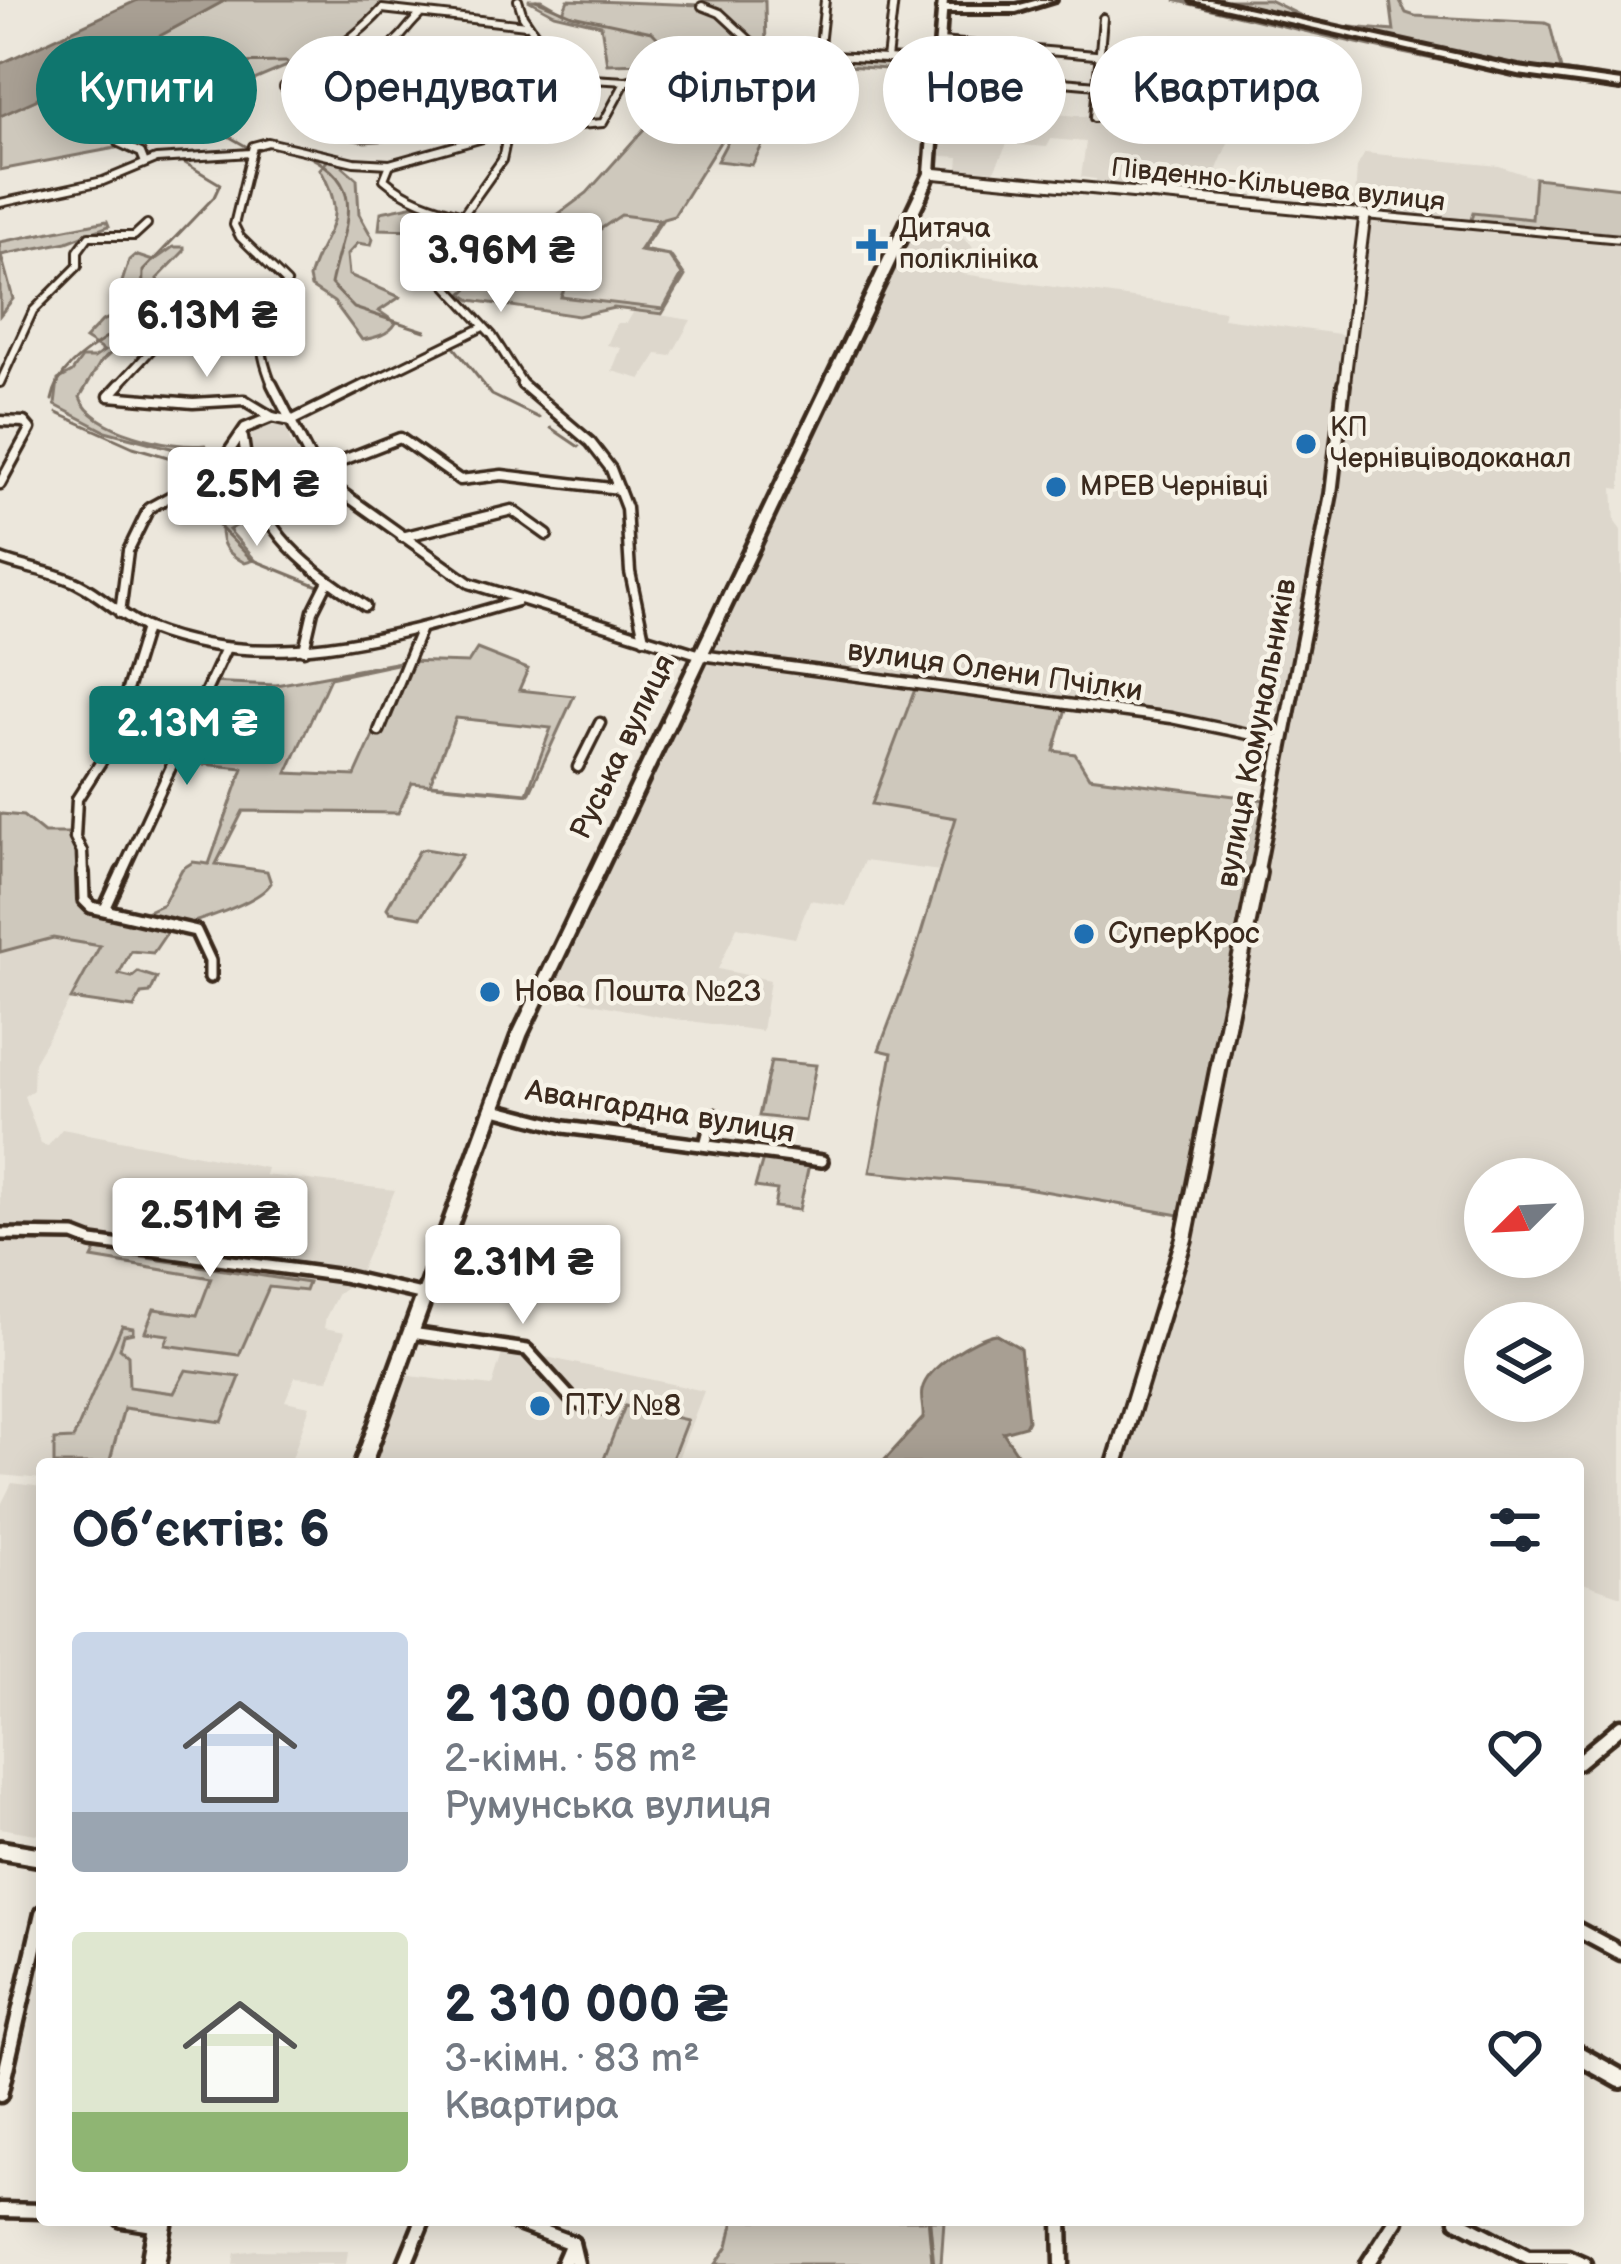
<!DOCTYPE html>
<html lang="uk">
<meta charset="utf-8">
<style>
body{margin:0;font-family:"Balsamiq Sans",sans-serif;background:#f2f2f3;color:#1f2937;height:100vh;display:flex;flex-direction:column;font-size:45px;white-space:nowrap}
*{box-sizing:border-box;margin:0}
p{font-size:39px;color:#747a83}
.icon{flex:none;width:66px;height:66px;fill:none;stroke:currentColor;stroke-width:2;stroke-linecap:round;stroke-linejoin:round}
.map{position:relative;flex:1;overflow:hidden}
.side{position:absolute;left:36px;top:1458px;width:1548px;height:768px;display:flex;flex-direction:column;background:#fff;border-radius:12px;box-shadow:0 6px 30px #0003}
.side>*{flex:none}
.banner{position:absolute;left:36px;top:36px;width:1551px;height:108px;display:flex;gap:24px}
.needle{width:78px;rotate:246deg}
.buttons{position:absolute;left:1464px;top:1158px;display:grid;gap:24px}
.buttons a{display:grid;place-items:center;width:120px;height:120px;border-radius:50%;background:#fff;box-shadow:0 6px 30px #0003;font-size:60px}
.price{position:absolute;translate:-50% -102px;padding:0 27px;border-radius:12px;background:#fff;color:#222;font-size:39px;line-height:78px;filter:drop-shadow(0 3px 6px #0008)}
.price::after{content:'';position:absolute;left:50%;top:72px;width:36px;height:27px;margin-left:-18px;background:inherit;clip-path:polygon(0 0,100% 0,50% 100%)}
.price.selected{background:#0f766e;color:#fff}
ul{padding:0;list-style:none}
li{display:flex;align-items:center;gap:36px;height:300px;padding:0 36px}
li span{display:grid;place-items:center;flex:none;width:336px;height:240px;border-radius:12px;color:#555}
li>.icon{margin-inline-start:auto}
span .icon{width:144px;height:144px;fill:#fffc;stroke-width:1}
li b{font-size:51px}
h2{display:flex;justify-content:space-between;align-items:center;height:144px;padding:0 36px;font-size:51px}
.chip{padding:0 42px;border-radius:54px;background:#fff;box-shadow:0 6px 30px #0003;font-size:42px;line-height:108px}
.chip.selected{background:#0f766e;color:#fff}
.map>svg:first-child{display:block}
</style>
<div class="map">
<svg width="1621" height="2264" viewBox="0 0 1621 2264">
<rect width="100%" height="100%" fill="#ece7dc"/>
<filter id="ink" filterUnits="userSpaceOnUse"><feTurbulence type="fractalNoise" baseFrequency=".00833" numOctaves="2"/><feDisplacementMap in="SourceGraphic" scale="24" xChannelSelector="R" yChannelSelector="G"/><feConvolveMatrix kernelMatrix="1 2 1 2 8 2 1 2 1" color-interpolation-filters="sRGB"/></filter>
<g filter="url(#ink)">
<g fill="#ddd7cc" fill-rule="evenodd">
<polygon points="934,104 1091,117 1232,133 1205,198 1095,188 1096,179 1081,177 1086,142 1051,139 1047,147 1007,144 994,171 958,168 959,157 932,155"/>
<path d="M1365,153l134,13 36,12 -3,41 -59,-6 -3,13 151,16v247l-8,-1 2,34 6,8v1066l-38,-13 -5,26v-145h-462l75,-247 93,-475 -85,-21 -282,-36 -44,118 83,14 -16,54 -76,-10 -18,45 -36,-6 -15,38 -58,-11 -19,42 52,11 -8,51 -101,-14 -123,-25 360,-754 20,-14 43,-4 -3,12 15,15 -10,27 262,37 -2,7 131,18 13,-119 -13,-3 3,-47zM1485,1179h78v78h-78zM1485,1323h78v78h-78z"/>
<polygon points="621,215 660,220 640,251 669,256 682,275 663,309 519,295 528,278"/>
<polygon points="634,311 691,320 671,356 657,354 641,379 612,371 621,348 607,345 617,323 627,323"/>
<polygon points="286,425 290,441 314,480 253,487 246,452 249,428"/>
<polygon points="53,938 101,946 34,1062 33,1090 24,1096 41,1144 48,1146 62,1129 267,1168 265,1175 395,1190 357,1279 338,1293 326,1317 324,1328 345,1332 328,1380 295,1377 285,1401 310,1406 290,1464 42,1464 42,1479 0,1475 0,952"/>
<polygon points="504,1348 704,1391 676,1464 362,1464 394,1374 492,1386"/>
<polygon points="12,1483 42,1487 42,1835 0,1828 0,1507"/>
<polygon points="255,2250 315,2251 348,2251 346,2264 233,2264 235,2253"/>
</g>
<g fill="#cec8bc" stroke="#84796d" stroke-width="3" fill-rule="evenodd">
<polygon points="226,0 397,0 355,37 312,49 285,67 221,94 206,106 208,111 147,142 0,170 0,116 71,84"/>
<path d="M528,0h14l21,12 5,-12 133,5 3,-5h61l1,51 172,11 -1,11 -89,-7 -14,24h-12l-14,29 -13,-1 -14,22 -15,-2 -14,27 -35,-4 14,-26 -6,-1 -51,82 -11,3 -21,31 28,5 15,21 -23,38 -48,-6 -36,8 -107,-16 -9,-6 44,-41 81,-60 81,-91 3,-16 -20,-15 10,-3 -7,-5 -47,1 -6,-39 -47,-11zM621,215l38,5 -20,31 30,5 13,19 -19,34 -102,-12 6,-15 -18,-4 9,-14 -6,-2z"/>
<path d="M1174,0h95l49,24 76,7 -4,-31h9l7,13 9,3 130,7 5,2 11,45 60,9v10c-152,-17 -298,-53 -447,-89z"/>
<path d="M410,64l4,3 -27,9 -8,12 29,9 -24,1c10,24 45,13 65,25h-31l-26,17 -27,2 -32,-6 17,-17 -3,-25 15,-6 10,-14z"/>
<path d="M306,147l42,11 -5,9 14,12 2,35 14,25 -2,6 -13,-2 -11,12 2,20 51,22 -21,14 17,12c-7,12 -22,15 -34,17l-28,-38 -23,-15 -2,-9c15,-51 42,-54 11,-109l8,-9 -25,-8z"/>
<polygon points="1535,178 1621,188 1621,242 1469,226 1473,213 1532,219"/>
<polygon points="420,204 455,218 443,238 414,237 415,230 379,229 381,212"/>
<polygon points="107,221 109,226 67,242 1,255 13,299 0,315 0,242"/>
<path d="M173,247h11v4l-27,28 11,20 -4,20 -33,16 -31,28 -20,34c11,34 92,52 125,48l7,9 -3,4 -104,-27 -50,-26 3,-25 14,-8 10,-14h12l10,-7 -19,-12 17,-18 23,-9 3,-18 -6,-12 7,-22 6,-5 18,6z"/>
<path d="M234,456l7,1 8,28 -19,14 13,23 -14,8 26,30 -10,3c-18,-10 -25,-17 -24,-38l12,-5 -9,-17 -10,-4 4,-8 -23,2 -4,-7 20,-7z"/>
<path d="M477,649l51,20 -9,21 55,6 -45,98 -117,-11 -14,30 -155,-2 -27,53 51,7 4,12c-12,20 -77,40 -101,45l-17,25 -22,-2 -12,23 13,3 6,-5 19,6 -7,15 -9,1 -7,14 -63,-9 29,-53 -47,-8 -53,14v-138l23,2 21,17h34l10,24 -2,44 47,17 30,-14 19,-35 11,-7 16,2 34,-96 -72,-7 37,-79 68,3 129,-24 63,2zM406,662l-51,114 -68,-3 43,-95zM456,718l95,10 -24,65 -97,-9z"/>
<polygon points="917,684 1067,705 1054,751 1075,754 1089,777 1273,801 1191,1217 1021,1187 870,1172 892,1053 879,1050 913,960 956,818 872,804"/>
<polygon points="425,849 462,855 421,917 390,912 387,908 419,851"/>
<polygon points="771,1061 816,1065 805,1121 759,1116"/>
<polygon points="763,1159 809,1165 799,1210 774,1207 777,1190 755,1187"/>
<polygon points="96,1250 308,1283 305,1291 269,1287 239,1355 165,1345 169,1335 145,1332 154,1309 197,1315 211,1278 92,1258"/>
<polygon points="122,1326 133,1328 133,1333 124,1335 120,1348 128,1355 129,1387 174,1393 186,1370 240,1377 222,1422 124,1408 109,1464 54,1464 54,1440 73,1439"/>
<polygon points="625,1406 687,1420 670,1464 602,1464"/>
<polygon points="734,2220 944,2220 941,2264 716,2264 728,2246"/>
</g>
<g fill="#a89f93" stroke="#7c7064" stroke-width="3">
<polygon points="138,0 226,0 71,84 0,116 0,64"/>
<path d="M996,1334l24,14 8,72 -3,6 -22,6 21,32h-143l42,-46c1,-9 -3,-19 -1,-28 5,-23 53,-53 74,-56z"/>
</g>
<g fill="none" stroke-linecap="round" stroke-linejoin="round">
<g stroke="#7c7064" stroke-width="3">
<polyline points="536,0 572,15 652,32 679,60 707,71 752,102 786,113"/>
<polyline points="166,90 224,63 287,62"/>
<polyline points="37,98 64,105"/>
<polyline points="68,106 109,110 149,158"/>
<polyline points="128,130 209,125 249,148"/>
<path d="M299,152c76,30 43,77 32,132l23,24 71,23"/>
<polyline points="454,347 492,395 539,418"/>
<path d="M52,400c9,-46 60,-58 90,-90l1,-39 71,-74 6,-13 -40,-24"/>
<polyline points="57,413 133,447 178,460 193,479"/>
<polyline points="551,428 579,447"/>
<polyline points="199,492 207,511"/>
<polyline points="216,523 251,559 318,586"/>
</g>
<polyline stroke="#7c7064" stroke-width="4.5" points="929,2220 933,2264"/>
<g stroke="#3b2a1e" stroke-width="12">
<g id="street-far3">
<polyline points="518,0 523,16 551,57 514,104 502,160 463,215 433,271 492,335 525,387"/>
<polyline points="702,6 720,13 762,52 939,62"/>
<path d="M421,14c-8,7 -13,14 -20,22 -30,33 -74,50 -117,51 32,-26 73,-49 98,-78l144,16"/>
<polyline points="940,42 1119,57 1298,89"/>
<polyline points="819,55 825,0"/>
<polyline points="887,59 894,0"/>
<polyline points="478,60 482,68 507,82 500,100"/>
<polyline points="938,71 1097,85"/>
<polyline points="538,76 626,81 674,68"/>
<polyline points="448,95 514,104"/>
<polyline points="101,117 113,126 119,143 141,153 145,163"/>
<polyline points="1094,118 1103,18"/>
<path d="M390,164l-6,15c23,20 50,28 79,36"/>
<polyline points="0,203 103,181 156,159 251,153"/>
<polyline points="1365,215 1621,239"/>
<polyline points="0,383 33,311 78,266 78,251 89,236 134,236 147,224"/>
<polyline points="117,387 154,347"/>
<path d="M273,387c-19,-47 -15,-64 14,-104l-47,-46 -6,-12 19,-79 15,-4 86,20 36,2 118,-33 95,-8 23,-42"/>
<polyline points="360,387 483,327"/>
</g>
</g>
<g stroke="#3b2a1e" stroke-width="15">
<g id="street-far2">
<polyline points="120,384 109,396 193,403 244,400 272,417"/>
<polyline points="272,384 319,476 469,583 701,655 1171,718 1282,741"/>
<polyline points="522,384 590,442 611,469 626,508 630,572 644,638"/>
<polyline points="0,421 24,422 30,429 0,484"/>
<path d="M243,438c11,90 51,120 122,168"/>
<polyline points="315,471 400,438 460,480 502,475 619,489"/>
<polyline points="402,537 512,510 547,535"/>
<path d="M0,559c26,10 54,12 79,25 24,12 44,34 69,44 121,48 251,7 369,-27"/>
<polyline points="120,613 128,551 149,508 215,472 245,428 272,417 291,421 366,384"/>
<polyline points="304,650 313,611 328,581"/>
<polyline points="379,731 421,628"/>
<polyline points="578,767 600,723"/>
<polyline points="83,875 82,852 75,838 77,799 109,749 146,628"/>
<polyline points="121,875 226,648"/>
</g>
</g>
<g stroke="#3b2a1e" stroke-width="18">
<g id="street-far1">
<polyline points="83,872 84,900 91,907 196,931 210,961 210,977"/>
<polyline points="105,909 122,872"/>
<polyline points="491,1108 564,1127 822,1161"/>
<polyline points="705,1145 713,1115"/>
<polyline points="0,1234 74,1235 92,1242 343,1276 425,1295"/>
<polyline points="411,1333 527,1350 574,1402 605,1409"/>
</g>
</g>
<g stroke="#3b2a1e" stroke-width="21">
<g id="street">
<polyline points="1578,1762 1621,1726"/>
<polyline points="1578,1930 1621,1953"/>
<polyline points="0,2095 42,1913"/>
<polyline points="0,2210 42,2211"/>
<polyline points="122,2220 160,2226"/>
<polyline points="510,2220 572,2243"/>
<polyline points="1061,2220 1062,2264"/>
<polyline points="1457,2220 1528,2257 1568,2257 1584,2264"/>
<polyline points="572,2243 577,2264"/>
<polyline points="405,2264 423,2220"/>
<polyline points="563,2264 572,2243"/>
<polyline points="1368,2264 1396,2220"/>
</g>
</g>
<g stroke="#3b2a1e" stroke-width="15">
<polyline id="secondary-far3" points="930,173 1365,215 1344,387"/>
</g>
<g stroke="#3b2a1e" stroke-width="18">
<polyline id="secondary-far2" points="1257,875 1331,494 1344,384"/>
</g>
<g stroke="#3b2a1e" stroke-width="22">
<polyline id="secondary-far1" points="1115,1464 1184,1239 1258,872"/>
</g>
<g stroke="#3b2a1e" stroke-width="26">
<g id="secondary">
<polyline points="0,1850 42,1857"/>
<polyline points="1578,2055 1621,2079"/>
</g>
</g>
<g stroke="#3b2a1e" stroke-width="9">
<g id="primary">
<polygon points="939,0 947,0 935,173 925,198 526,1036 371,1464 355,1464 512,1036 925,173"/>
<polygon points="150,2220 172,2220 164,2264 142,2264"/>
</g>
</g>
<g stroke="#3b2a1e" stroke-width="10">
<g id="highway">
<polygon points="1039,0 1055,0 1016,12 943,12 938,9 943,6 1016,6"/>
<polygon points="1192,0 1210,0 1518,68 1621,82 1621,88 1518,74"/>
</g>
</g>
<use href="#street-far3" stroke="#f7f3e8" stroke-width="6"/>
<use href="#street-far2" stroke="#f7f3e8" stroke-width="8"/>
<use href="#street-far1" stroke="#f7f3e8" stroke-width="9"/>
<use href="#street" stroke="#f7f3e8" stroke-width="12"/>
<use href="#secondary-far3" stroke="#f7f3e8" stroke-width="9"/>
<use href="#secondary-far2" stroke="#f7f3e8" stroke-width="10"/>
<use href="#secondary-far1" stroke="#f7f3e8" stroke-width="14"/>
<use href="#secondary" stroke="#f7f3e8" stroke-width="16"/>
<use href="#primary" fill="#f7f3e8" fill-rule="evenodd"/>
<use href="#highway" fill="#f7f3e8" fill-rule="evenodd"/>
</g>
</g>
<g fill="#1f6fb2" stroke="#f7f3e8" stroke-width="4.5">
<path d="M866 227h12v12h12v12h-12v12h-12v-12h-12v-12h12z"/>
<circle cx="1306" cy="444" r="12"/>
<circle cx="1056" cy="487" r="12"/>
<circle cx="1084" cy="934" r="12"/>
<circle cx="490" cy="992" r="12"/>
<circle cx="540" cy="1406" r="12"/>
</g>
<g text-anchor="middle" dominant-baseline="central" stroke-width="9" stroke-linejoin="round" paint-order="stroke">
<g font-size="27" fill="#3b2a1e" stroke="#f7f3e8">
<text transform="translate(1278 185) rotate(6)">Південно-Кільцева вулиця</text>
</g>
<g font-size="27" fill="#3b2a1e" stroke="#f7f3e8" text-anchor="start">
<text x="899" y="229">Дитяча<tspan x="899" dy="31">поліклініка</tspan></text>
<text x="1330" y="428">КП<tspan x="1330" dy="31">Чернівціводоканал</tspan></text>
<text x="1080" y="487">МРЕВ Чернівці</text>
</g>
<g font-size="30" fill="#3b2a1e" stroke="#f7f3e8">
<text transform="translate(995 671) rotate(8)">вулиця Олени Пчілки</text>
<text transform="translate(1257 733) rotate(-79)">вулиця Комунальників</text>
<text transform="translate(623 747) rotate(-64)">Руська вулиця</text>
<text transform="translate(660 1112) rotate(9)">Авангардна вулиця</text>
</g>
<g font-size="30" fill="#3b2a1e" stroke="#f7f3e8" text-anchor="start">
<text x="1108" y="934">СуперКрос</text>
<text x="514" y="992">Нова Пошта №23</text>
<text x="564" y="1406">ПТУ №8</text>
</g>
</g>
</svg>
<div class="buttons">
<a><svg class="needle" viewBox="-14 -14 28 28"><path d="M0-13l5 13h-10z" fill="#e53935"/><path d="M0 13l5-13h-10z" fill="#747a83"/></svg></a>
<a><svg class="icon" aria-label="layers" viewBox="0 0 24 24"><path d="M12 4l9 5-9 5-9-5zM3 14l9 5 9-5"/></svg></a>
</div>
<b class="price" style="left:501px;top:315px">3.96M ₴</b>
<b class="price" style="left:207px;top:380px">6.13M ₴</b>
<b class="price" style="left:257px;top:549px">2.5M ₴</b>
<b class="price selected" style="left:187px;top:788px">2.13M ₴</b>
<b class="price" style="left:210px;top:1280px">2.51M ₴</b>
<b class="price" style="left:523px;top:1327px">2.31M ₴</b>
<div class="banner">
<a class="chip selected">Купити</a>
<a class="chip">Орендувати</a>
<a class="chip">Фільтри</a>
<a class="chip">Нове</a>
<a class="chip">Квартира</a>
</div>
<section class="side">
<h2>Об’єктів: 6<svg class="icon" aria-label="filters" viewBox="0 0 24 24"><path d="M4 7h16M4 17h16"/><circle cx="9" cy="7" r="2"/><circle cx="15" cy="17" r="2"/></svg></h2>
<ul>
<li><span style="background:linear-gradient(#c9d6e8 75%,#9aa5b1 0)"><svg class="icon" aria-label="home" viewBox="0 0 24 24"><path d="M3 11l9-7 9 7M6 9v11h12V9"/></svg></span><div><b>2 130 000 ₴</b><p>2-кімн. · 58 m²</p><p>Румунська вулиця</p></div><svg class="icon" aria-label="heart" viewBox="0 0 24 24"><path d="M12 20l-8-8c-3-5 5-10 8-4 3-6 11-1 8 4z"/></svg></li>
<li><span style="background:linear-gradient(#dfe7d0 75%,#8fb573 0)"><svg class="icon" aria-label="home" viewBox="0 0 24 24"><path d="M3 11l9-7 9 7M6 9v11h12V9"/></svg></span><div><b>2 310 000 ₴</b><p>3-кімн. · 83 m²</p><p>Квартира</p></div><svg class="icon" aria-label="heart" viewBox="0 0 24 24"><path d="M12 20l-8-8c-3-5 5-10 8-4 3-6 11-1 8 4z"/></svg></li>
</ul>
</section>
</div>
